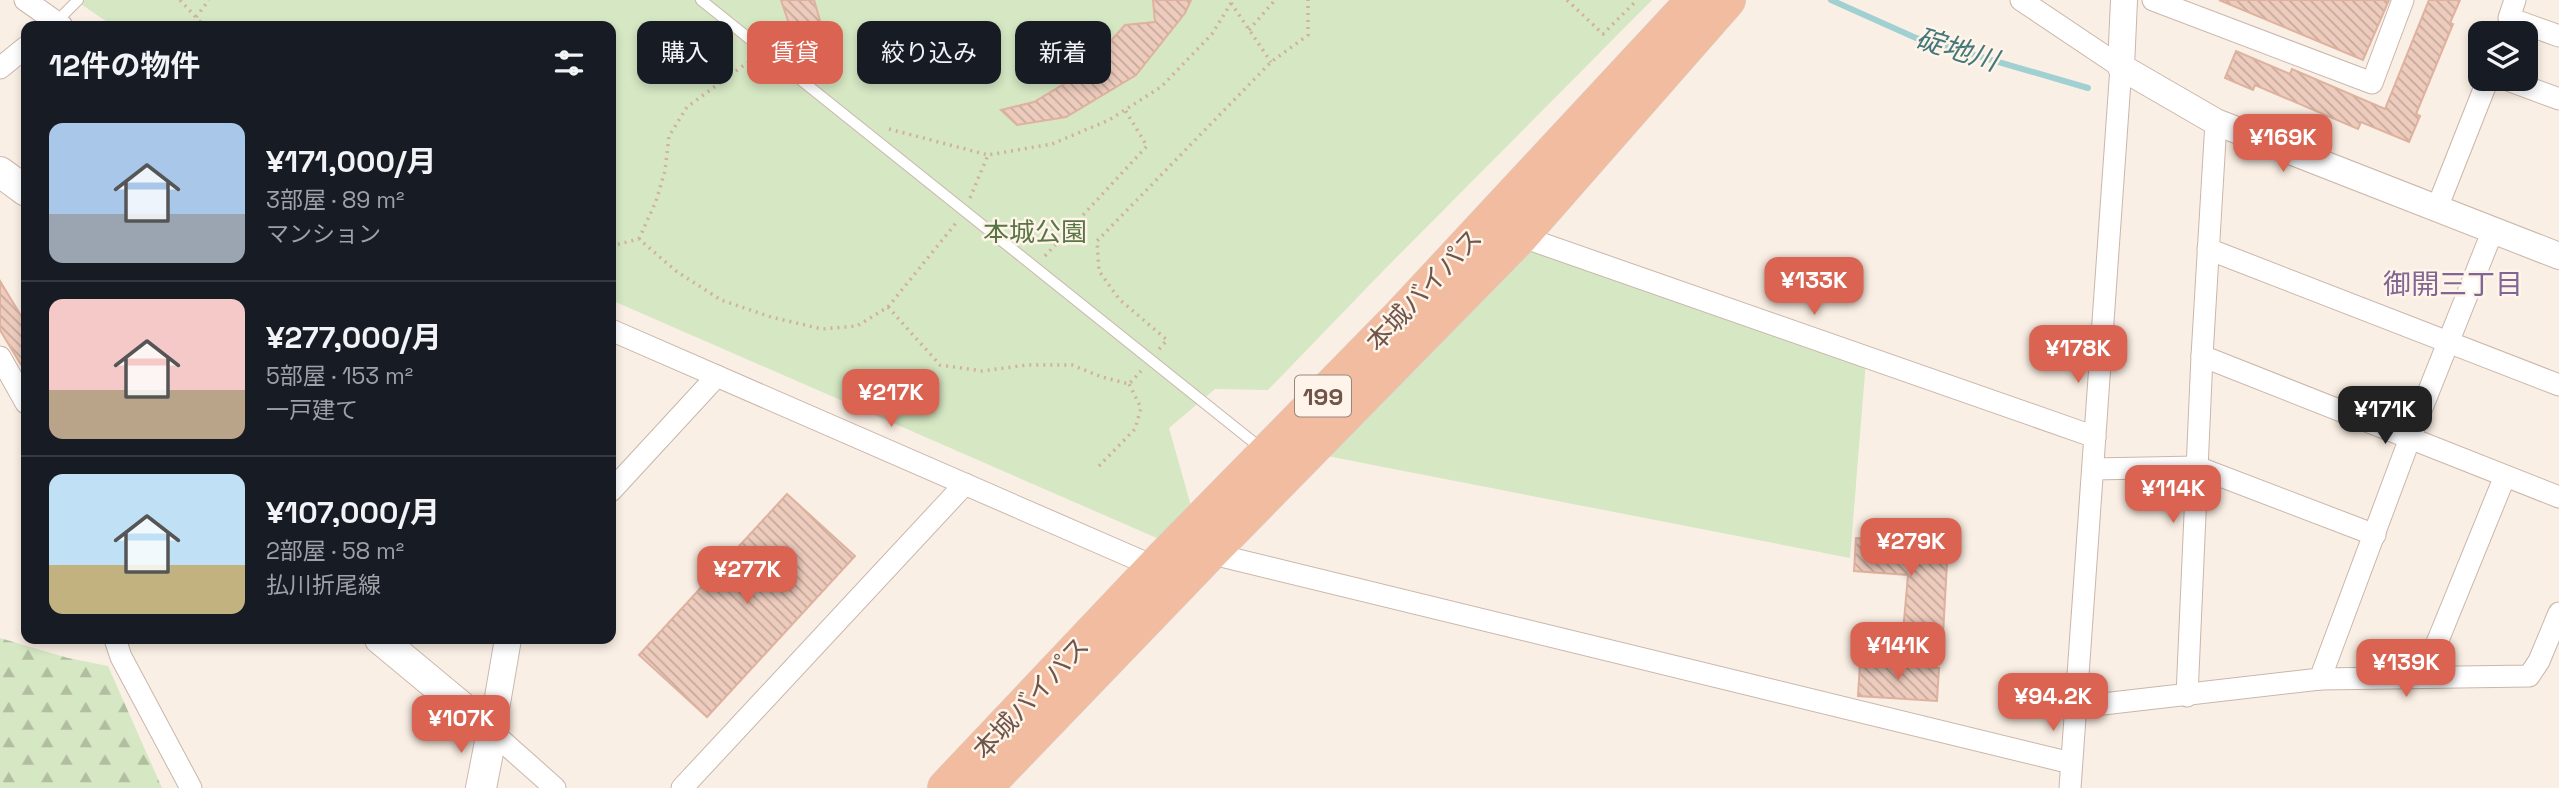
<!DOCTYPE html>
<html lang="ja">
<meta charset="utf-8">
<style>
body{margin:0;font-family:"Space Grotesk","Noto Sans JP",sans-serif;background:#242831;color:#f1f3f6;height:100vh;display:flex;flex-direction:column;font-size:26px;white-space:nowrap}
*{box-sizing:border-box;margin:0}
p{font-size:23px;color:#9ea1a6}
.icon{flex:none;width:38px;height:38px;fill:none;stroke:currentColor;stroke-width:2;stroke-linecap:round;stroke-linejoin:round}
.map{position:relative;flex:1;overflow:hidden}
.side{position:absolute;left:21px;top:21px;width:595px;height:623px;display:flex;flex-direction:column;background:#171b24;border-radius:14px;box-shadow:0 4px 10px #0003}
.side>*{flex:none}
.top-card{position:absolute;left:637px;top:21px;width:665px;height:63px;display:flex;gap:14px}
.buttons{position:absolute;left:2468px;top:21px;display:grid;gap:14px}
.buttons a{display:grid;place-items:center;width:70px;height:70px;border-radius:14px;background:#171b24;box-shadow:0 4px 10px #0003;font-size:35px}
.price{position:absolute;translate:-50% -60px;padding:0 16px;border-radius:14px;background:#db6351;color:#fff;font-size:23px;line-height:46px;filter:drop-shadow(0 2px 4px #0008)}
.price::after{content:'';position:absolute;left:50%;top:42px;width:21px;height:16px;margin-left:-10px;background:inherit;clip-path:polygon(0 0,100% 0,50% 100%)}
.price.on{background:#222;color:#fff}
ul{padding:0;list-style:none}
li{display:flex;align-items:center;gap:21px;height:175px;padding:0 28px}
li+li{border-top:2px solid #363941}
li span{display:grid;place-items:center;flex:none;width:196px;height:140px;border-radius:14px;color:#555}
li>.icon{margin-inline-start:auto}
span .icon{width:84px;height:84px;fill:#fffc;stroke-width:1}
li b{font-size:30px}
h2{display:flex;justify-content:space-between;align-items:center;height:84px;padding:0 28px;font-size:30px}
.chip{padding:0 24px;border-radius:14px;background:#171b24;box-shadow:0 4px 10px #0003;font-size:24px;line-height:63px}
.chip.on{background:#db6351;color:#fff}
.map>svg:first-child{display:block}
</style>
<div class="map">
<svg width="2559" height="788" viewBox="0 0 2559 788">
<defs>
<pattern id="forest-firs" width="22" height="20" patternUnits="userSpaceOnUse" patternTransform="scale(1.75)"><rect width="22" height="20" fill="#d5e7c3"/><path d="M5 1l3.5 6h-7zM16 11l3.5 6h-7z" fill="#b1bea0"/></pattern>
<pattern id="building-back-hatch" width="6" height="6" patternUnits="userSpaceOnUse" patternTransform="scale(1.75)"><rect width="6" height="6" fill="#eeccbd"/><path d="M-1 5l2 2M0 0l6 6M5-1l2 2" fill="none" stroke="#c5a89c"/></pattern>
</defs>
<rect width="100%" height="100%" fill="#faefe4"/>
<polygon fill="url(#forest-firs)" points="0,638 68,658 108,666 162,788 0,788"/>
<g fill="#d5e7c3">
<polygon points="75,0 1652,0 1381,273 1268,390 1215,389 1169,428 1191,506 1159,539 611,300 611,26 113,26"/>
<polygon points="1533,245 1867,348 1850,558 1327,456"/>
</g>
<g fill="none" stroke-linecap="round" stroke-linejoin="round">
<polyline stroke="#a1d0d3" stroke-width="6" points="1831,0 1916,38 2088,88"/>
</g>
<g fill="url(#building-back-hatch)" stroke="#dfb19f" stroke-width="2">
<polygon points="781,0 814,0 823,31 796,44"/>
<polygon points="1153,0 1191,0 1185,13 1136,75 1066,117 1017,125 1001,110 1034,102 1082,73 1125,25 1155,22"/>
<polygon points="2219,0 2389,0 2363,60"/>
<polygon points="2429,0 2460,0 2450,23 2453,24 2416,114 2420,116 2409,142 2361,122 2358,129 2255,85 2253,90 2225,78 2236,51 2290,74 2292,69 2385,109"/>
<polygon points="0,281 26,324 26,373 0,330"/>
<polygon points="787,494 855,556 707,717 639,655"/>
<polygon points="1856,538 1948,545 1943,635 1903,632 1908,575 1854,571"/>
<polygon points="1860,663 1939,668 1937,701 1858,696"/>
</g>
<g fill="none" stroke-linecap="round" stroke-linejoin="round">
<g stroke="#cab6ab" stroke-width="12">
<g id="service">
<polyline points="701,0 1262,449"/>
<polyline points="56,22 78,0"/>
</g>
</g>
<g stroke="#cab6ab" stroke-width="23">
<g id="minor">
<polyline points="25,0 62,26"/>
<polyline points="2021,0 2121,67 2070,788"/>
<polyline points="2153,0 2372,83 2403,0"/>
<polyline points="2515,0 2509,18 2559,36"/>
<polyline points="0,68 26,47"/>
<polyline points="2505,79 2559,99"/>
<polyline points="2437,208 2488,79"/>
<polyline points="1520,236 2095,437"/>
<polyline points="2208,249 2559,385"/>
<polyline points="611,330 1155,567"/>
<polyline points="2202,356 2559,497"/>
<polyline points="0,357 26,403"/>
<polyline points="2093,469 2197,467 2375,535"/>
<polyline points="611,491 717,376"/>
<polyline points="1209,553 2071,763"/>
<polyline points="115,639 121,657 191,788"/>
<polyline points="2423,677 2505,476"/>
<polyline points="2320,679 2410,438 2493,230"/>
<polyline points="2187,696 2202,356 2216,122"/>
<polyline points="2077,707 2320,679 2529,676 2539,661 2559,613"/>
<polyline points="492,732 555,788"/>
<polyline points="682,788 965,484"/>
</g>
</g>
<g stroke="#cab6ab" stroke-width="28">
<g id="tertiary">
<polyline points="2124,0 2121,67 2216,122 2559,256"/>
<polyline points="492,732 508,639"/>
</g>
</g>
<g stroke="#cfb8ac" stroke-width="32">
<g id="secondary">
<polyline points="0,172 26,191"/>
<polyline points="380,639 492,732 481,788"/>
</g>
</g>
<g stroke="#d7cfcd" stroke-width="38">
<g id="trunk">
<polyline points="946,788 1155,567 1402,315 1695,0"/>
<polyline points="983,788 1209,553 1520,236 1727,0"/>
</g>
</g>
<g stroke="#d2afa1" stroke-width="3.5" stroke-dasharray="2 5" stroke-linecap="butt">
<polyline points="180,0 204,26"/>
<polyline points="1567,0 1603,34 1637,0"/>
<polyline points="1231,3 1271,62"/>
<polyline points="196,17 209,0"/>
<polyline points="1249,30 1275,0"/>
<polyline points="889,129 988,155"/>
<polyline points="970,198 988,155 1052,144 1109,120 1161,87 1212,34 1233,0"/>
<polyline points="639,239 656,201 665,171 669,136 687,107 751,60"/>
<polyline points="611,246 639,239 676,271 721,300 771,317 822,329 857,326 888,307 956,223"/>
<polyline points="1045,256 1147,146 1125,110"/>
<polyline points="888,307 940,365 982,371 1027,365 1072,365 1102,377 1129,384 1141,371"/>
<polyline points="1159,349 1167,340 1119,299 1099,271 1097,241 1271,62 1308,35 1308,0"/>
<polyline points="1099,466 1135,429 1141,408 1129,384"/>
</g>
<use href="#service" stroke="#fff" stroke-width="10"/>
<use href="#minor" stroke="#fff" stroke-width="21"/>
<use href="#tertiary" stroke="#fff" stroke-width="26"/>
<use href="#secondary" stroke="#fff" stroke-width="30"/>
<use href="#trunk" stroke="#f2bca0" stroke-width="37"/>
</g>
<g text-anchor="middle" dominant-baseline="central" stroke-width="5" stroke-linejoin="round" paint-order="stroke">
<rect fill="#fef4e9" stroke="#9b857a" stroke-width="2" x="1295" y="375.5" width="56" height="41" rx="5"/>
<g font-size="24" font-weight="bold" fill="#70554b">
<text x="1323" y="396">199</text>
</g>
<g font-size="26" fill="#587644" stroke="#fef4e9">
<text x="1035" y="232">本城公園</text>
</g>
<g font-size="26" fill="#70554b" stroke="#fef4e9">
<text transform="translate(1424 290) rotate(-47)">本城バイパス</text>
<text transform="translate(1031 698) rotate(-47)">本城バイパス</text>
</g>
<g font-size="28" font-style="italic" fill="#44787b" stroke="#fef4e9">
<text transform="translate(1957 49) rotate(17)">碇地川</text>
</g>
<g font-size="28" fill="#806793" stroke="#fef4e9">
<text x="2453" y="284">御開三丁目</text>
</g>
</g>
</svg>
<div class="buttons">
<a><svg class="icon" aria-label="layers" viewBox="0 0 24 24"><path d="M12 4l9 5-9 5-9-5zM3 14l9 5 9-5"/></svg></a>
</div>
<b class="price" style="left:2283px;top:174px">¥169K</b>
<b class="price" style="left:1814px;top:317px">¥133K</b>
<b class="price" style="left:2078px;top:385px">¥178K</b>
<b class="price" style="left:891px;top:429px">¥217K</b>
<b class="price on" style="left:2385px;top:446px">¥171K</b>
<b class="price" style="left:2173px;top:525px">¥114K</b>
<b class="price" style="left:1911px;top:578px">¥279K</b>
<b class="price" style="left:747px;top:606px">¥277K</b>
<b class="price" style="left:1898px;top:682px">¥141K</b>
<b class="price" style="left:2406px;top:699px">¥139K</b>
<b class="price" style="left:2053px;top:733px">¥94.2K</b>
<b class="price" style="left:461px;top:755px">¥107K</b>
<div class="top-card">
<a class="chip">購入</a>
<a class="chip on">賃貸</a>
<a class="chip">絞り込み</a>
<a class="chip">新着</a>
</div>
<section class="side">
<h2>12件の物件<svg class="icon" aria-label="filters" viewBox="0 0 24 24"><path d="M4 7h16M4 17h16"/><circle cx="9" cy="7" r="2"/><circle cx="15" cy="17" r="2"/></svg></h2>
<ul>
<li><span style="background:linear-gradient(#a9c7e8 65%,#9aa5b1 0)"><svg class="icon" aria-label="home" viewBox="0 0 24 24"><path d="M3 11l9-7 9 7M6 9v11h12V9"/></svg></span><div><b>¥171,000/月</b><p>3部屋 · 89 m²</p><p>マンション</p></div></li>
<li><span style="background:linear-gradient(#f6c9c9 65%,#b9a48a 0)"><svg class="icon" aria-label="home" viewBox="0 0 24 24"><path d="M3 11l9-7 9 7M6 9v11h12V9"/></svg></span><div><b>¥277,000/月</b><p>5部屋 · 153 m²</p><p>一戸建て</p></div></li>
<li><span style="background:linear-gradient(#bfe0f5 65%,#c2b280 0)"><svg class="icon" aria-label="home" viewBox="0 0 24 24"><path d="M3 11l9-7 9 7M6 9v11h12V9"/></svg></span><div><b>¥107,000/月</b><p>2部屋 · 58 m²</p><p>払川折尾線</p></div></li>
</ul>
</section>
</div>
